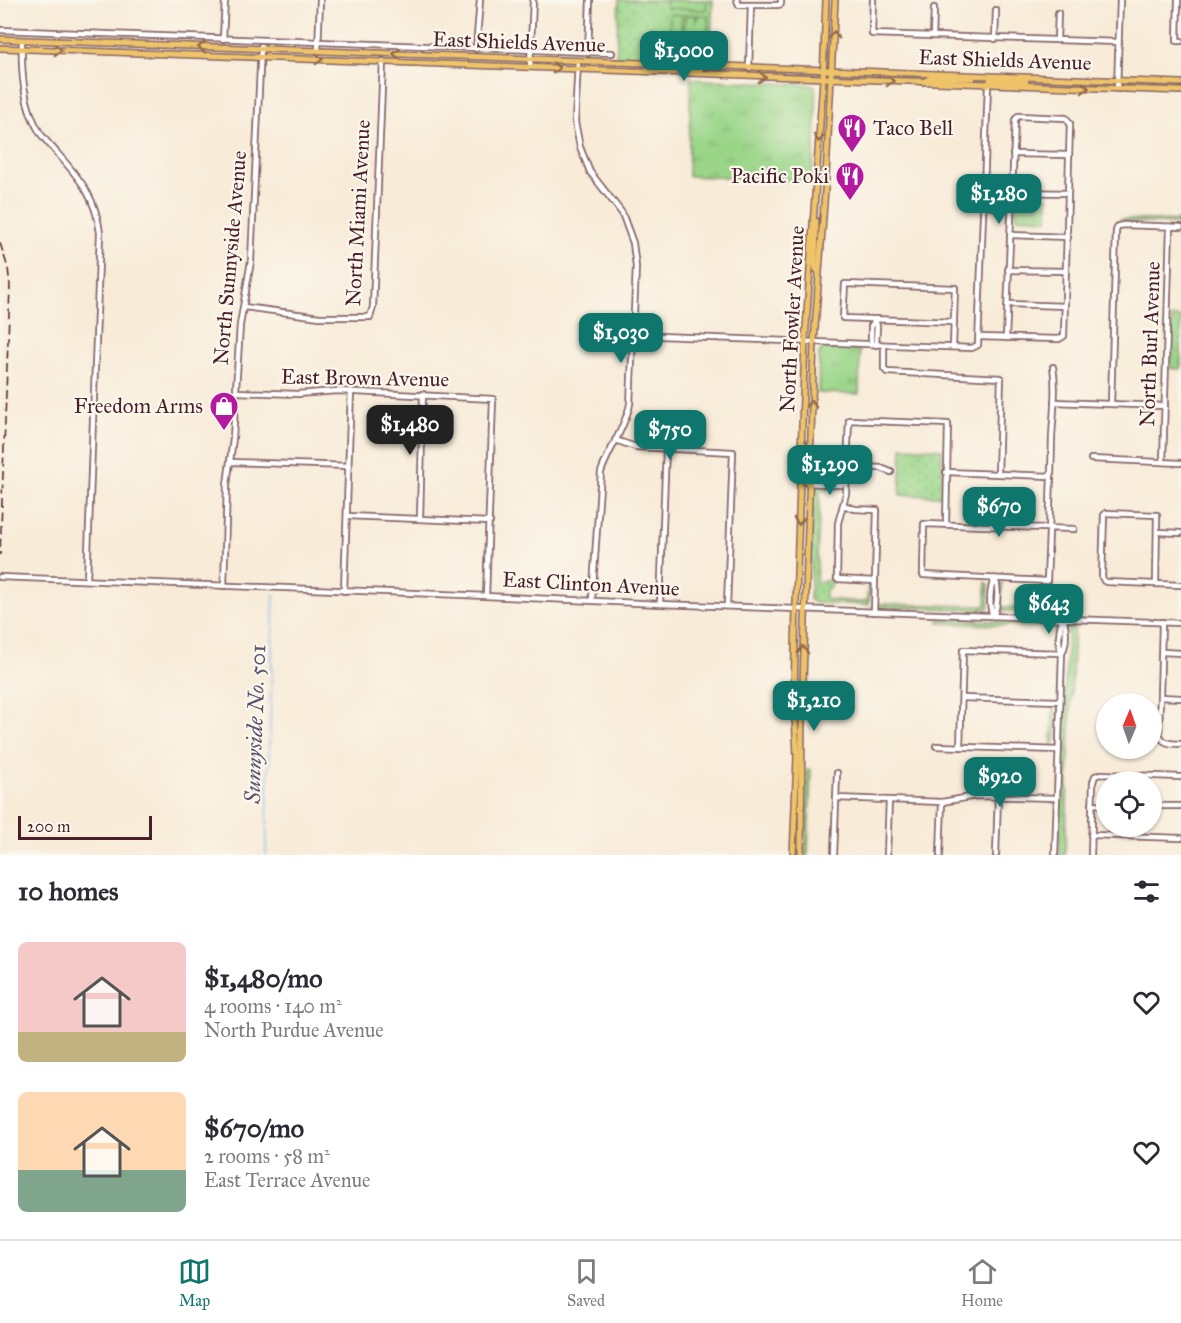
<!DOCTYPE html>
<meta charset="utf-8">
<style>
body{margin:0;font-family:"IM FELL Great Primer",serif;background:#f7f7f7;color:#2b2b33;height:100vh;display:flex;flex-direction:column;font-size:22px;white-space:nowrap}
*{box-sizing:border-box;margin:0}
p{font-size:20px;color:#7c7c81}
.icon{flex:none;width:33px;height:33px;fill:none;stroke:currentColor;stroke-width:2;stroke-linecap:round;stroke-linejoin:round}
.map{position:relative;height:855px;overflow:hidden}
.panel{display:flex;flex-direction:column;background:#fff;flex:1}
.panel>*{flex:none}
.needle{width:39px;rotate:2deg}
.tools{position:absolute;left:1096px;top:693px;display:grid;gap:12px}
.tools a{display:grid;place-items:center;width:66px;height:66px;border-radius:50%;background:#fff;box-shadow:0 2px 4px #0004;font-size:30px}
.scale{position:absolute;left:18px;bottom:15px;width:134px;box-sizing:border-box;padding-left:6px;border:3px solid #4a1f2b;border-top:0;font-size:16px;line-height:21px;white-space:nowrap;color:#4a1f2b;-webkit-text-stroke:4px #fbf7ec;paint-order:stroke}
.price{position:absolute;translate:-50% -51px;padding:0 14px;border-radius:12px;background:#0f766e;color:#fff;font-size:20px;line-height:39px;filter:drop-shadow(0 2px 3px #0008)}
.price::after{content:'';position:absolute;left:50%;top:36px;width:18px;height:14px;margin-left:-9px;background:inherit;clip-path:polygon(0 0,100% 0,50% 100%)}
.price.selected{background:#222;color:#fff}
ul{padding:0;list-style:none}
li{display:flex;align-items:center;gap:18px;height:150px;padding:0 18px}
li span{display:grid;place-items:center;flex:none;width:168px;height:120px;border-radius:9px;color:#555}
li>.icon{margin-inline-start:auto}
span .icon{width:72px;height:72px;fill:#fffc;stroke-width:1}
li b{font-size:26px}
h2{display:flex;justify-content:space-between;align-items:center;height:72px;padding:0 18px;font-size:26px}
.menu{display:flex;justify-content:space-around;align-items:center;height:84px;border-top:2px solid #e1e1e2;background:#fff;font-size:16px;color:#7c7c81}
.menu a{display:grid;justify-items:center;gap:3px}
.menu .selected{color:#0f766e}
.map>svg:first-child{display:block}
</style>
<div class="map">
<svg width="1181" height="855" viewBox="0 0 1181 855">
<defs>
<pattern id="grass-tufts" width="24" height="20" patternUnits="userSpaceOnUse" patternTransform="scale(1.5)"><rect width="24" height="20" fill="#9ad588"/><path d="M3 7l-1-3M5 7V3M7 7l1-3M15 17l-1-3M17 17v-4M19 17l1-3" fill="none" stroke="#86b676"/></pattern>
<pattern id="park-dots" width="8" height="8" patternUnits="userSpaceOnUse" patternTransform="scale(1.5)"><rect width="8" height="8" fill="#9ad588"/><path d="M2 2h.1M6 6h.1" fill="none" stroke="#86b676" stroke-width="1.8" stroke-linecap="round"/></pattern>
</defs>
<rect width="100%" height="100%" fill="#fbf7ec"/>
<filter id="ink" filterUnits="userSpaceOnUse"><feTurbulence type="fractalNoise" baseFrequency=".0167" numOctaves="2"/><feDisplacementMap in="SourceGraphic" scale="12" xChannelSelector="R" yChannelSelector="G"/><feConvolveMatrix kernelMatrix="1 2 1 2 8 2 1 2 1" color-interpolation-filters="sRGB"/></filter>
<filter id="wash" filterUnits="userSpaceOnUse"><feTurbulence type="fractalNoise" baseFrequency=".008" numOctaves="4" result="noise"/><feDisplacementMap in="SourceGraphic" scale="24" xChannelSelector="R" yChannelSelector="G"/><feGaussianBlur stdDeviation="1.35" result="paint"/><feColorMatrix in="noise" values="0 0 0 0 0 0 0 0 0 0 0 0 0 0 0 0 0 1.4 0 .05"/><feComposite in="paint" operator="in"/></filter>
<g filter="url(#wash)">
<rect width="100%" height="100%" fill="#f8ebd8"/>
<g fill="url(#grass-tufts)" stroke="#727a5a" stroke-width="1.5">
<path d="M691,79l123,6c6,12 -1,79 -2,96l-124,-5z"/>
<polygon points="823,348 860,350 859,394 818,393 819,353"/>
</g>
<g fill="url(#park-dots)" stroke="#727a5a" stroke-width="1.5">
<polygon points="619,0 713,0 710,62 616,58"/>
<polygon points="1018,196 1048,197 1048,219 1015,217 1016,198"/>
<polygon points="1119,219 1181,221 1181,224 1129,222"/>
<polygon points="1172,317 1181,318 1181,369 1170,368"/>
<polygon points="902,447 942,449 943,496 900,495"/>
<polygon points="817,486 839,487 842,490 820,491 816,583 833,579 834,581 825,592 825,599 859,602 867,601 868,585 870,585 869,605 815,603 810,600 813,490"/>
<polygon points="986,582 989,585 989,607 984,610 882,607 878,604 983,606 986,604"/>
<polygon points="1002,583 1001,605 1003,607 1074,609 1074,613 1002,611 999,607 999,585"/>
<polygon points="939,619 1054,623 1057,627 1057,644 1054,648 1054,629 1052,627 939,623"/>
<polygon points="1074,623 1065,855 1059,855 1063,742 1061,734 1063,729 1068,627"/>
<path d="M1053,705l3,3c0,13 3,29 -4,38z"/>
<polygon points="807,770 811,770 808,855 805,855"/>
</g>
<g fill="#9ad588" stroke="#727a5a" stroke-width="1.5">
<polygon points="667,0 707,0 706,10 667,8"/>
<polygon points="670,14 682,15 681,36 670,35"/>
<polygon points="685,15 696,15 696,23 697,15 708,16 708,40 684,39"/>
</g>
<g fill="none" stroke-linecap="round" stroke-linejoin="round">
<polyline stroke="#78b0e8" stroke-width="1.5" points="266,855 274,594"/>
</g>
</g>
<g filter="url(#ink)">
<g fill="none" stroke-linecap="round" stroke-linejoin="round">
<g stroke="#876668" stroke-width="8">
<g id="minor">
<polyline points="737,0 739,5 751,5 749,68"/>
<polyline points="873,0 872,34 1119,42"/>
<polyline points="1178,0 1177,41 1181,41"/>
<polyline points="751,5 778,5 781,4 781,0"/>
<polyline points="0,30 612,53"/>
<polyline points="933,36 934,8"/>
<polyline points="223,39 225,0"/>
<polyline points="995,39 996,10"/>
<path d="M22,40c-1,32 1,65 18,93 5,7 12,14 18,21 23,26 38,44 42,79l-13,347"/>
<polyline points="1057,40 1058,13"/>
<polyline points="476,49 480,0"/>
<polyline points="318,50 320,0"/>
<polyline points="588,53 590,0"/>
<path d="M578,61l-3,61 5,25 10,25 32,41 11,30 3,24 -6,137c-5,24 -21,45 -29,68l-9,128"/>
<polyline points="530,67 533,0"/>
<polyline points="1117,89 1120,0"/>
<polyline points="1013,154 1069,155"/>
<polyline points="1012,192 1068,193"/>
<path d="M983,204c8,4 21,6 28,2"/>
<polyline points="983,204 1001,203 1011,206"/>
<polyline points="1010,235 1068,237"/>
<polyline points="1008,270 1066,271"/>
<polyline points="1008,304 1065,306"/>
<polyline points="244,307 320,317 370,317 373,307 383,61"/>
<polyline points="875,319 877,326 876,345"/>
<polyline points="633,335 972,348 978,345 988,85"/>
<polyline points="979,337 1059,339 1064,336 1070,123 1066,118 1018,116 1015,120 1006,338"/>
<polyline points="871,344 871,326 874,322"/>
<polyline points="884,345 884,369 887,372 1001,378 998,474"/>
<polyline points="953,347 955,288 845,284 843,318 954,322"/>
<path d="M1053,367c4,23 0,48 -1,70 -1,48 -3,96 -5,144l-124,-6 1,-51 150,5"/>
<polyline points="236,392 297,394 337,391 493,399 486,596"/>
<polyline points="1054,402 1165,406"/>
<polyline points="1111,404 1116,231 1118,226 1124,225 1181,227"/>
<polyline points="615,440 636,447 733,452 727,606"/>
<polyline points="1091,459 1181,463"/>
<polyline points="230,462 349,466"/>
<polyline points="1163,462 1170,227"/>
<polyline points="847,466 881,468 891,472"/>
<polyline points="946,472 1051,476"/>
<polyline points="809,479 841,480 847,482"/>
<polyline points="808,483 841,485 847,482"/>
<polyline points="843,505 855,509 877,510 874,612"/>
<polyline points="347,516 490,522"/>
<polyline points="420,519 423,394"/>
<polyline points="1158,532 1181,533"/>
<polyline points="0,577 464,595 660,604 1181,623"/>
<polyline points="875,581 837,579 838,523 846,494 849,420 948,424 946,525"/>
<polyline points="1156,584 1157,515 1106,513 1104,515 1102,577 1104,581 1106,582 1181,585"/>
<polyline points="224,586 227,485 233,438 240,325 251,261 261,46"/>
<polyline points="344,591 351,391"/>
<polyline points="660,604 666,449"/>
<path d="M993,616c-4,-9 -4,-29 2,-37"/>
<path d="M993,616c5,-9 6,-29 2,-37"/>
<path d="M1162,622l-3,112c5,11 12,9 22,10"/>
<polyline points="1162,652 1181,653"/>
<path d="M1062,653c5,-9 5,-25 1,-35"/>
<polyline points="1160,697 1181,698"/>
<polyline points="962,698 1060,701"/>
<polyline points="936,746 1059,750"/>
<polyline points="960,747 963,650 1062,653"/>
<polyline points="836,798 942,802 976,796 1057,798"/>
<polyline points="1092,804 1107,805"/>
<polyline points="1152,806 1181,806"/>
<polyline points="1091,835 1181,838"/>
<polyline points="834,855 837,773"/>
<polyline points="887,855 889,800"/>
<polyline points="940,855 942,802"/>
<polyline points="996,855 998,796"/>
<path d="M1055,855l7,-202c-5,-9 -3,-26 1,-35"/>
<polyline points="1091,855 1093,782 1095,776 1100,774 1181,777"/>
</g>
</g>
<g stroke="#876668" stroke-width="8">
<g id="major">
<polyline points="0,39 1181,83"/>
<polyline points="0,48 1181,91"/>
<polyline points="654,71 697,70 700,70 702,66"/>
<polyline points="923,82 931,78 973,78"/>
<polyline points="988,85 990,80 1026,81"/>
<polyline points="816,221 815,264 816,269 818,271"/>
<polyline points="802,442 806,447 805,478 807,482"/>
<polyline points="793,855 797,756 794,697 796,604 800,481 805,342 823,79 826,0"/>
<polyline points="801,855 802,713 814,342 826,176 835,0"/>
</g>
</g>
<use href="#minor" stroke="#fff" stroke-width="4.5"/>
<use href="#major" stroke="#efc469" stroke-width="5"/>
<polyline stroke="#4a1f2b" stroke-width="1.5" stroke-dasharray="9 4.5" stroke-linecap="butt" points="0,243 8,268 10,286 0,555"/>
</g>
<defs><path id="oneway-chevron" d="M-2-3.5L2.5 0L-2 3.5" fill="none" stroke-width="1.6" stroke-linecap="round" stroke-linejoin="round" transform="scale(1.5)"/></defs>
<g stroke="#946947">
<use href="#oneway-chevron" transform="translate(834 35) rotate(-88)"/>
<use href="#oneway-chevron" transform="translate(202 47) rotate(-178)"/>
<use href="#oneway-chevron" transform="translate(58 50) rotate(2)"/>
<use href="#oneway-chevron" transform="translate(397 54) rotate(-178)"/>
<use href="#oneway-chevron" transform="translate(319 59) rotate(2)"/>
<use href="#oneway-chevron" transform="translate(556 68) rotate(3)"/>
<use href="#oneway-chevron" transform="translate(762 77) rotate(2)"/>
<use href="#oneway-chevron" transform="translate(890 81) rotate(2)"/>
<use href="#oneway-chevron" transform="translate(1085 88) rotate(2)"/>
<use href="#oneway-chevron" transform="translate(819 138) rotate(94)"/>
<use href="#oneway-chevron" transform="translate(811 404) rotate(-88)"/>
<use href="#oneway-chevron" transform="translate(799 521) rotate(92)"/>
<use href="#oneway-chevron" transform="translate(803 650) rotate(-88)"/>
</g>
</g>
<defs>
<g id="restaurant-pin" transform="scale(1.5)"><path d="M0 17L-7.5 6A9.5 9.5 0 1 1 7.5 6Z" fill="#b5179e" stroke="#fbf7ec"/><path d="M-5-6h1v4h1v-4h1v4h1v-4h1v5L-1.5 .5V6h-2V.5L-5-1ZM5-6V6H3V1.5H1.5Q1.5-4 5-6Z" fill="#fff"/></g>
<g id="shop-pin" transform="scale(1.5)"><path d="M0 17L-7.5 6A9.5 9.5 0 1 1 7.5 6Z" fill="#b5179e" stroke="#fbf7ec"/><path d="M-5-2.5h2.3a2.7 3.5 0 0 1 5.4 0H5L5.5 6h-11ZM-1.5-2.5h3a1.5 2.3 0 0 0-3 0Z" fill="#fff"/></g>
</defs>
<g fill-rule="evenodd">
<use href="#restaurant-pin" x="852" y="128"/>
<use href="#restaurant-pin" x="850" y="176"/>
<use href="#shop-pin" x="224" y="406"/>
</g>
<g text-anchor="middle" dominant-baseline="central" stroke-width="4.5" stroke-linejoin="round" paint-order="stroke">
<g font-size="21" fill="#4a1f2b" stroke="#fbf7ec">
<text transform="translate(519 42) rotate(2)">East Shields Avenue</text>
<text transform="translate(1005 60) rotate(2)">East Shields Avenue</text>
<text transform="translate(358 213) rotate(-87)">North Miami Avenue</text>
<text transform="translate(230 258) rotate(-85)">North Sunnyside Avenue</text>
<text transform="translate(792 319) rotate(-87)">North Fowler Avenue</text>
<text transform="translate(1150 344) rotate(-88)">North Burl Avenue</text>
<text transform="translate(365 378) rotate(1)">East Brown Avenue</text>
<text transform="translate(591 584) rotate(3)">East Clinton Avenue</text>
</g>
<g font-size="21" fill="#4a1f2b" stroke="#fbf7ec" text-anchor="end">
<text x="873" y="128" text-anchor="start">Taco Bell</text>
<text x="829" y="176">Pacific Poki</text>
<text x="203" y="406">Freedom Arms</text>
</g>
<g font-size="22" font-style="italic" fill="#5a526d" stroke="#fbf7ec">
<text transform="translate(255 724) rotate(-88)">Sunnyside No. 501</text>
</g>
</g>
</svg>
<div class="tools">
<a><svg class="needle" viewBox="-14 -14 28 28"><path d="M0-13l5 13h-10z" fill="#e53935"/><path d="M0 13l5-13h-10z" fill="#7c7c81"/></svg></a>
<a><svg class="icon" aria-label="locate" viewBox="0 0 24 24"><circle cx="12" cy="12" r="6"/><path d="M12 2v4M12 18v4M2 12h4M18 12h4"/></svg></a>
</div>
<div class="scale">200 m</div>
<b class="price" style="left:684px;top:82px">$1,000</b>
<b class="price" style="left:999px;top:225px">$1,280</b>
<b class="price" style="left:621px;top:364px">$1,030</b>
<b class="price selected" style="left:410px;top:456px">$1,480</b>
<b class="price" style="left:670px;top:461px">$750</b>
<b class="price" style="left:830px;top:496px">$1,290</b>
<b class="price" style="left:999px;top:538px">$670</b>
<b class="price" style="left:1049px;top:635px">$643</b>
<b class="price" style="left:814px;top:732px">$1,210</b>
<b class="price" style="left:1000px;top:808px">$920</b>
</div>
<section class="panel">
<h2>10 homes<svg class="icon" aria-label="filters" viewBox="0 0 24 24"><path d="M4 7h16M4 17h16"/><circle cx="9" cy="7" r="2"/><circle cx="15" cy="17" r="2"/></svg></h2>
<ul>
<li><span style="background:linear-gradient(#f6c9c9 75%,#c2b280 0)"><svg class="icon" aria-label="home" viewBox="0 0 24 24"><path d="M3 11l9-7 9 7M6 9v11h12V9"/></svg></span><div><b>$1,480/mo</b><p>4 rooms · 140 m²</p><p>North Purdue Avenue</p></div><svg class="icon" aria-label="heart" viewBox="0 0 24 24"><path d="M12 20l-8-8c-3-5 5-10 8-4 3-6 11-1 8 4z"/></svg></li>
<li><span style="background:linear-gradient(#ffd9b3 65%,#7fa58c 0)"><svg class="icon" aria-label="home" viewBox="0 0 24 24"><path d="M3 11l9-7 9 7M6 9v11h12V9"/></svg></span><div><b>$670/mo</b><p>2 rooms · 58 m²</p><p>East Terrace Avenue</p></div><svg class="icon" aria-label="heart" viewBox="0 0 24 24"><path d="M12 20l-8-8c-3-5 5-10 8-4 3-6 11-1 8 4z"/></svg></li>
</ul>
</section>
<nav class="menu">
<a class="selected"><svg class="icon" aria-label="map" viewBox="0 0 24 24"><path d="M3 6l6-2 6 2 6-2v14l-6 2-6-2-6 2zM9 4v14M15 6v14"/></svg>Map</a>
<a><svg class="icon" aria-label="saved" viewBox="0 0 24 24"><path d="M7 4h10v16l-5-4-5 4z"/></svg>Saved</a>
<a><svg class="icon" aria-label="home" viewBox="0 0 24 24"><path d="M3 11l9-7 9 7M6 9v11h12V9"/></svg>Home</a>
</nav>
